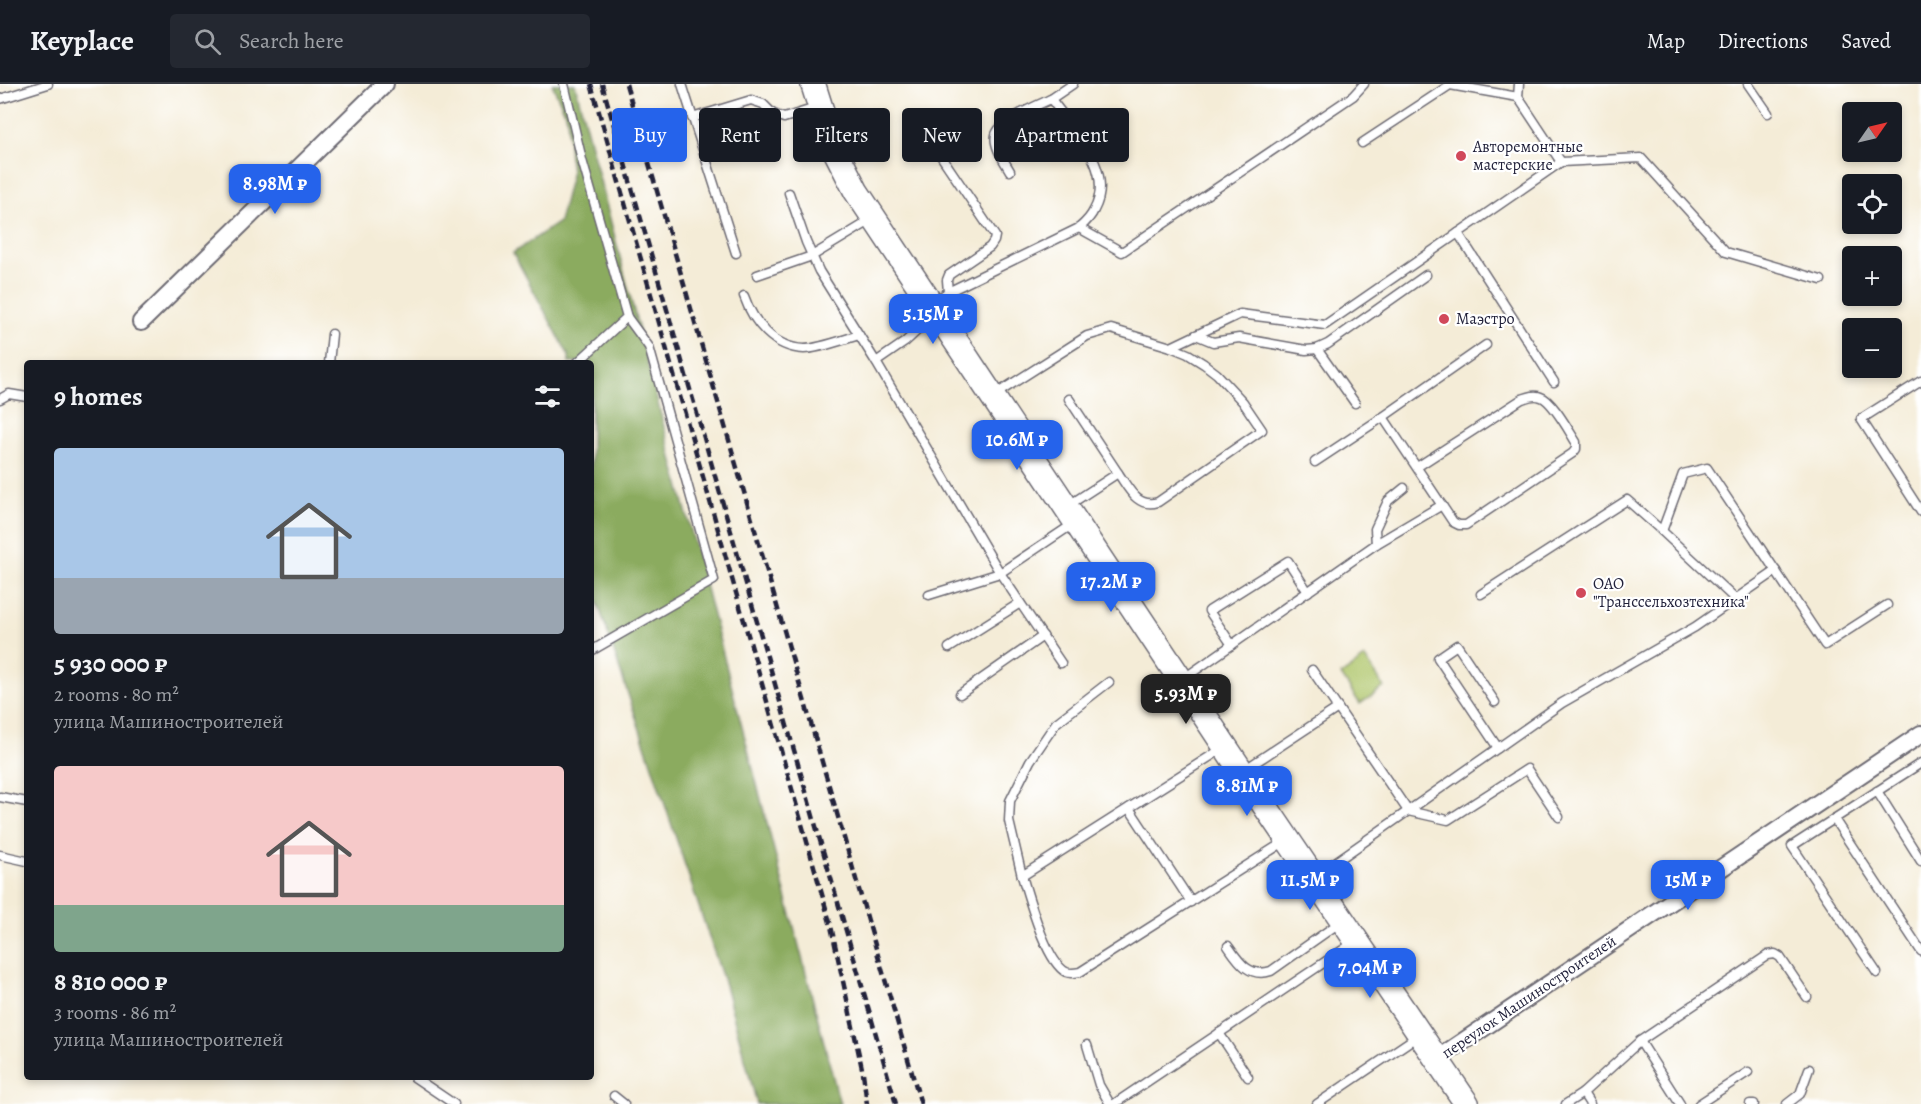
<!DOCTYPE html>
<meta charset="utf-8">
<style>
body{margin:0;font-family:Alegreya,serif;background:#242831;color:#f1f3f6;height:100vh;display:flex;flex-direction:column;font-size:22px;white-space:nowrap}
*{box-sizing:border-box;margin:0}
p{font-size:20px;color:#9ea1a6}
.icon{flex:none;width:33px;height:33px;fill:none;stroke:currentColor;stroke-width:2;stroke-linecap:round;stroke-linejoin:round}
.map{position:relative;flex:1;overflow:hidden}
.panel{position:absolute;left:24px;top:276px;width:570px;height:720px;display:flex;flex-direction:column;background:#171b24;border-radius:6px;box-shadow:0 3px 9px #0003}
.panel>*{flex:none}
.banner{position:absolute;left:612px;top:24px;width:570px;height:54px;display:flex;gap:12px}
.needle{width:39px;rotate:56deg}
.buttons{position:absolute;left:1842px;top:18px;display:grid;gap:12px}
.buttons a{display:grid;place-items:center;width:60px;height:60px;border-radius:6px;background:#171b24;box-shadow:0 3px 9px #0003;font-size:30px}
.price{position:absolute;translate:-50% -51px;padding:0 14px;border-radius:12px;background:#2563eb;color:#fff;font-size:20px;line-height:39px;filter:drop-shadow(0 2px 3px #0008)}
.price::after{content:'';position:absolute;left:50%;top:36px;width:18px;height:14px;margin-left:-9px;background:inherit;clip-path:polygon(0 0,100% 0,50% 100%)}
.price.on{background:#222;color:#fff}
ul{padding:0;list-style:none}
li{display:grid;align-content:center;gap:12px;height:318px;padding:0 30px}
li span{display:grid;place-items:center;height:186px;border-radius:6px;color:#555}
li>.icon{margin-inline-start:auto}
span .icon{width:108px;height:108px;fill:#fffc;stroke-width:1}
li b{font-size:26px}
h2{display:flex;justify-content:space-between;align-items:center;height:72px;padding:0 30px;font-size:26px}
.pill{padding:0 21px;border-radius:6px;background:#171b24;box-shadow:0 3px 9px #0003;font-size:21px;line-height:54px}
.pill.on{background:#2563eb;color:#fff}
header{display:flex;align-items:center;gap:36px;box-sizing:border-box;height:84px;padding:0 30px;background:#171b24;border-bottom:2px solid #363941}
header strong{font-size:28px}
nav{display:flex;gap:33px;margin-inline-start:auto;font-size:21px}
.search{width:420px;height:54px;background:#242831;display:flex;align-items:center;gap:15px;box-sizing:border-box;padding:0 21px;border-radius:6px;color:#9ea1a6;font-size:22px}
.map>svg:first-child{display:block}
</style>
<header>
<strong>Keyplace</strong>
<div class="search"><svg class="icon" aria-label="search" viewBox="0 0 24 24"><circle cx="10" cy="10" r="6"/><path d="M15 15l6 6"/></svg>Search here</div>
<nav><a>Map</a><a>Directions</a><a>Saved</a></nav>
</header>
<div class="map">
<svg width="1921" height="1020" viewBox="0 0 1921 1020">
<rect width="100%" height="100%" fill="#fff"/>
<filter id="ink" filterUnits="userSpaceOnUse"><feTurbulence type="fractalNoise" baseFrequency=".0167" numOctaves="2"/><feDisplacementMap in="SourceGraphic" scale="12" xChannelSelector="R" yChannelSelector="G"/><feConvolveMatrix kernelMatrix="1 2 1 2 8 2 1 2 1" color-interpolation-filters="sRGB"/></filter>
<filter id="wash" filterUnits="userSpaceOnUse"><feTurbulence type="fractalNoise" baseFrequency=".008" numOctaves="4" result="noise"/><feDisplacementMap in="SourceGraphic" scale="24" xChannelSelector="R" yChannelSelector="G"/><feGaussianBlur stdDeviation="1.35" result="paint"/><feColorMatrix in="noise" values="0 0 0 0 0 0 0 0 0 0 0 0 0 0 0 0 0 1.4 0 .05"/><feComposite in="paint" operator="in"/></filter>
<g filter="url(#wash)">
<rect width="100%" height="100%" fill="#f4ecd7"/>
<polygon fill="#afc66b" stroke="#687453" stroke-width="1.5" points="1365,574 1384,603 1360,620 1341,591"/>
<polygon fill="#8bab5f" stroke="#56664d" stroke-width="1.5" points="552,0 575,0 840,1020 757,1020 725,901 591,499 591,279 569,279 569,272 513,169 559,138 571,91 567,33"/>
</g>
<g filter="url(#ink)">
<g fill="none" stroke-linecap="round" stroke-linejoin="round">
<g stroke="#6c6972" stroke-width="11">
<g id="lane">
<polyline points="564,0 582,76 627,233 577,279"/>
<polyline points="682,0 736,169"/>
<polyline points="1748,0 1768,29"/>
<polyline points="1518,13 1519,0"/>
<polyline points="0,15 48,0"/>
<polyline points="1051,15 1073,0"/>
<polyline points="692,34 751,16 763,20 773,30 784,34 819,23"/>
<polyline points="937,66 995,152 994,157 990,163 949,191 947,196 948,208"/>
<polyline points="1561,78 1641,74 1726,168 1821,196"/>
<polyline points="789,109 806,158 819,187 876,278 1000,489 1061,579"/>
<polyline points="1079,144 1122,168 1353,12 1364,0"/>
<polyline points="1458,149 1554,298"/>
<polyline points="757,191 812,172 873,135"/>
<path d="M744,212c9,26 30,52 60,53 14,0 41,-10 55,-14"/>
<path d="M934,218l14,-10 131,-64c6,-5 12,-11 15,-18 22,-41 -22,-81 -43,-111 -13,6 -52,22 -55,36 -3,11 9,27 14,36"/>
<polyline points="1196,251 1213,258 1239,254 1306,266 1317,265 1328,260 1426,191"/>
<polyline points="1171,263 1240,230 1325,241 1561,78 1518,13 1450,1 1362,59"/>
<polyline points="1317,265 1355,319"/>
<polyline points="876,278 905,258 936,229"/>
<polyline points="329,279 332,250"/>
<polyline points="1921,297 1861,335 1921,428"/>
<path d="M993,312l94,-60 24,-7 60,18 17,7 16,10 13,10 26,28 19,28 -104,72c-21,7 -30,-15 -40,-29"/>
<polyline points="0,315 9,310 27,313"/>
<path d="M1383,333l70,105 6,3h7l107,-72 3,-4v-7c-7,-11 -24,-42 -35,-45 -6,-3 -13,0 -19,2l-105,68"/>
<polyline points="1315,378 1383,333 1486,261"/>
<polyline points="1066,423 1118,389 1069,315"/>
<polyline points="1662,447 1683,390 1707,384 1825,561 1887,521"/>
<polyline points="1376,460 1375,445 1388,417 1404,404"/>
<polyline points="1481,510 1627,416 1662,447 1735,515"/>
<polyline points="929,511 1000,489 1073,440"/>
<polyline points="1232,561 1209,527 1288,477 1308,508"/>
<polyline points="949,564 1020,519"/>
<polyline points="591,567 714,496 649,263 627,233"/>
<polyline points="1312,586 1408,727 1448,736 1527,685 1559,733"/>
<polyline points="1183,595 1376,460 1442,421"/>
<polyline points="1109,598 1056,639 1030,677 1010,717 1009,737 1022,792 1225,663"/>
<polyline points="960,610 1043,552"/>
<polyline points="1495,618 1457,561 1438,574 1498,664"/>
<polyline points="1244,686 1338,624"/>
<polyline points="1877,707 1921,777"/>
<polyline points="0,713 27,718"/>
<polyline points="1129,724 1191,818"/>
<polyline points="1834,735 1921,867"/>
<polyline points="0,771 27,777"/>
<path d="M1022,792c7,22 24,86 44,96 5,2 9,1 14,0l207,-132"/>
<polyline points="1314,793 1562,619 1695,543 1776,487"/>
<path d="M1228,862c11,16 21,32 43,25l71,-50"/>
<polyline points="1877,889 1792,762 1921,679"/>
<polyline points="1219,949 1248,993"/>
<polyline points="1640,957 1680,1020"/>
<polyline points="1087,961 1099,1001 1110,1020"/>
<polyline points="414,993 454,1020"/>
<polyline points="1583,1009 1590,1020"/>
<polyline points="614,1012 624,1020"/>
<polyline points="1114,1020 1356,857"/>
<polyline points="1317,1020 1419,951"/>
<polyline points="1566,1020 1583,1009 1640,957 1768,871 1775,870 1780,873 1807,913"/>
<polyline points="1699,1020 1748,988"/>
<polyline points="1750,1020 1754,1020"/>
<polyline points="1787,1020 1800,1010 1809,985"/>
</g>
</g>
<g stroke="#6c6972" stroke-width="20">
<g id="street">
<polyline points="141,238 385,0"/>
<polyline points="1437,975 1921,650"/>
</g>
</g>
<g stroke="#6c6972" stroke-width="27">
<polyline id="secondary" points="813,0 832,60 856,107 1242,688 1467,1020"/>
</g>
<use href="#lane" stroke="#fff" stroke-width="8"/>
<use href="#street" stroke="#fff" stroke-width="16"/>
<use href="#secondary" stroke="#fff" stroke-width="24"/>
<g stroke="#22223b" stroke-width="4.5" stroke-dasharray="9 4.5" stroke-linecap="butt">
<polyline points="591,0 831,842 863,989 867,1020"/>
<polyline points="602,0 896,1020"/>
<polyline points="626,0 921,1020"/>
</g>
</g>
</g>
<g fill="#d1495b" stroke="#fff" stroke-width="2">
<circle cx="1461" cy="72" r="6"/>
<circle cx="1444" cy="235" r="6"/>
<circle cx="1581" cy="509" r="6"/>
</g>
<g text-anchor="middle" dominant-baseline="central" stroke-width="4.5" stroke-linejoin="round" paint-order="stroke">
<g font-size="16" fill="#22223b" stroke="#fff" text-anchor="start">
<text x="1473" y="63">Авторемонтные<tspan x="1473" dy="18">мастерские</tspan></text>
<text x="1456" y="235">Маэстро</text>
<text x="1593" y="500">ОАО<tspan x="1593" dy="18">"Транссельхозтехника"</tspan></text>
</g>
<g font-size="16" fill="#22223b" stroke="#fff">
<text transform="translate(1529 913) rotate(-34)">переулок Машиностроителей</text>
</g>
</g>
</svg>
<div class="buttons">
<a><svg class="needle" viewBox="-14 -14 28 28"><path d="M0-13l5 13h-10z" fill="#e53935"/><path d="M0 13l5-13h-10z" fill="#9ea1a6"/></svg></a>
<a><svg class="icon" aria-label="locate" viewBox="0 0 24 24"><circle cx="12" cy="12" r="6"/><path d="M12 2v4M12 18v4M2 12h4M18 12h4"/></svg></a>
<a>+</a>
<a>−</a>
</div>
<b class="price" style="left:275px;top:131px">8.98M ₽</b>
<b class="price" style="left:933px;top:261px">5.15M ₽</b>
<b class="price" style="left:1017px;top:387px">10.6M ₽</b>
<b class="price" style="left:1111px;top:529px">17.2M ₽</b>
<b class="price on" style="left:1186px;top:641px">5.93M ₽</b>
<b class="price" style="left:1247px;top:733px">8.81M ₽</b>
<b class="price" style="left:1310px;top:827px">11.5M ₽</b>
<b class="price" style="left:1688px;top:827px">15M ₽</b>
<b class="price" style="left:1370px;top:915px">7.04M ₽</b>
<div class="banner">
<a class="pill on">Buy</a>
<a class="pill">Rent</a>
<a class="pill">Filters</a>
<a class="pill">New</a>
<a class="pill">Apartment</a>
</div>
<section class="panel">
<h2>9 homes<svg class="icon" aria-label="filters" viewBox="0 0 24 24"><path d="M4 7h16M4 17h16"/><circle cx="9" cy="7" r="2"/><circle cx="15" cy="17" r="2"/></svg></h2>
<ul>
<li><span style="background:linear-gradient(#a9c7e8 70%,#9aa5b1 0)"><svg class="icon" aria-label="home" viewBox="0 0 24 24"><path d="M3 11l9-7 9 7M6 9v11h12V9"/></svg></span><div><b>5 930 000 ₽</b><p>2 rooms · 80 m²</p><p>улица Машиностроителей</p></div></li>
<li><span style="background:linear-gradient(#f6c9c9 75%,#7fa58c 0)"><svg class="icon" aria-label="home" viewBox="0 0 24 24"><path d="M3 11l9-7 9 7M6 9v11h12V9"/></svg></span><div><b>8 810 000 ₽</b><p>3 rooms · 86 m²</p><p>улица Машиностроителей</p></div></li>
</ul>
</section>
</div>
